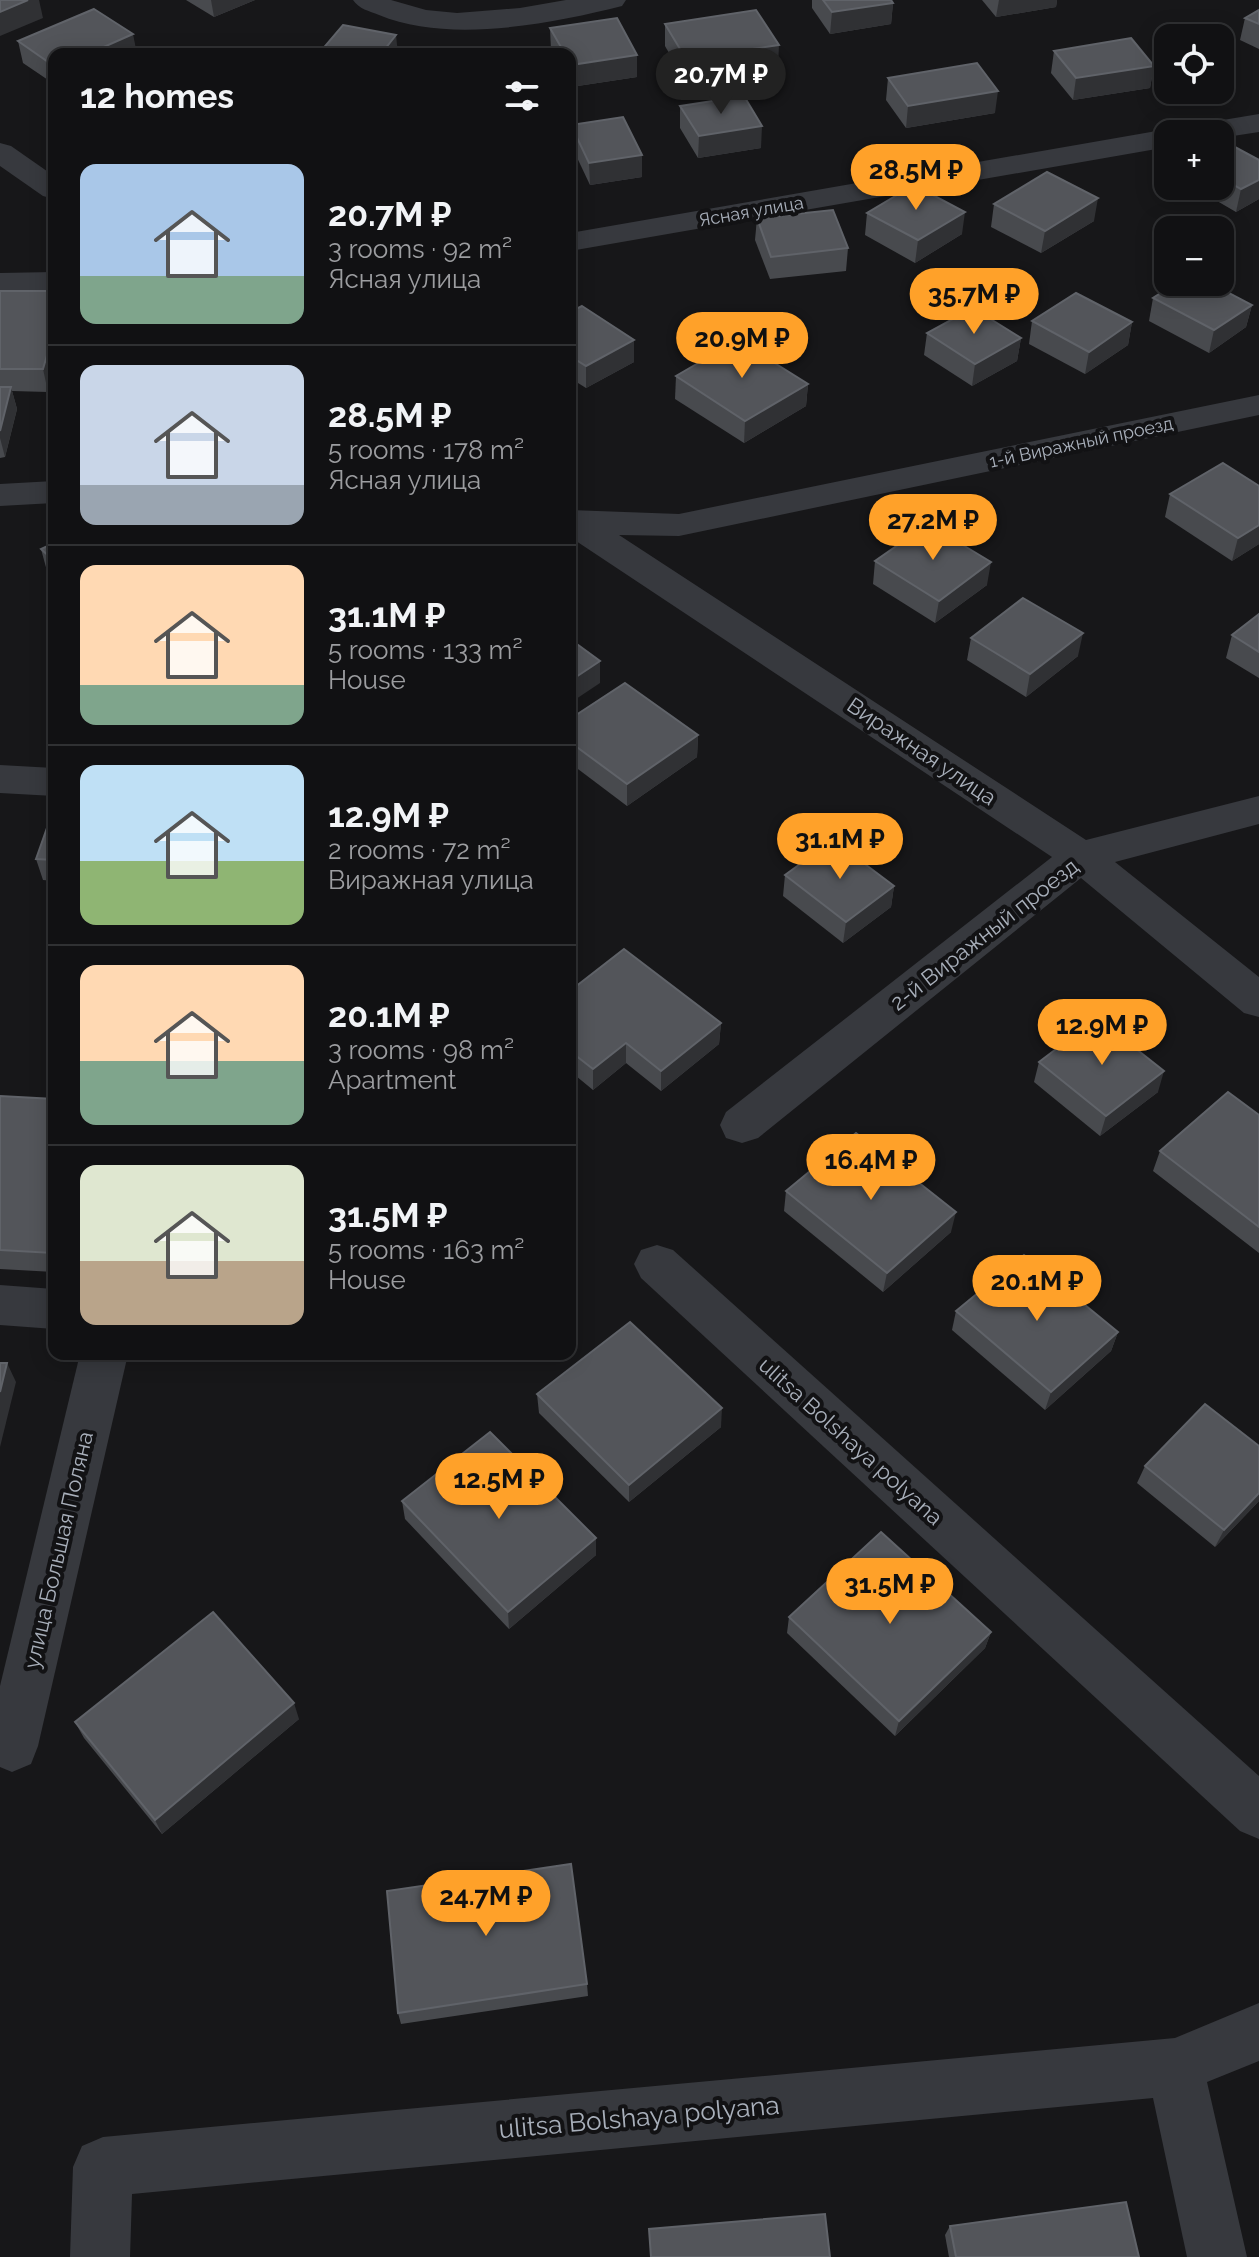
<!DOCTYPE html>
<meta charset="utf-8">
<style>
body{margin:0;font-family:Raleway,sans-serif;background:#1a1a1c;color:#f1f3f6;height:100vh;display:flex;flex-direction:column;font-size:30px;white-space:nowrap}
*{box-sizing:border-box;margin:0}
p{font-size:26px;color:#9c9da0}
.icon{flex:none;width:44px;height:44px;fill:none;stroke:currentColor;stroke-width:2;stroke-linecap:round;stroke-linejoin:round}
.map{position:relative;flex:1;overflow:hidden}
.side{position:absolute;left:48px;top:48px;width:528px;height:1312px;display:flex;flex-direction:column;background:#111113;border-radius:16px;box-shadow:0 4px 20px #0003,0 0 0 2px #303133}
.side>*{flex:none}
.fabs{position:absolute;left:1154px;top:24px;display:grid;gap:16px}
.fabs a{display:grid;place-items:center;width:80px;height:80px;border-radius:16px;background:#111113;box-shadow:0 4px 20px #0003,0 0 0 2px #303133;font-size:40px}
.price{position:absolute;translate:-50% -68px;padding:0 18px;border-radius:28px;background:#ffa129;color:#111;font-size:26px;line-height:52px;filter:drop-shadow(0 2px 4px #0008)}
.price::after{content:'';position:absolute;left:50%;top:48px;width:24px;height:18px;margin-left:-12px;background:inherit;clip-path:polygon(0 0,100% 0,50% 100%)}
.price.active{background:#222;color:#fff}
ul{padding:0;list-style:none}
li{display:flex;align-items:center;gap:24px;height:200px;padding:0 32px}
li+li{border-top:2px solid #303133}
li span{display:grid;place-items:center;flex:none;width:224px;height:160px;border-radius:16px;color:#555}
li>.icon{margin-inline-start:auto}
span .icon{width:96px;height:96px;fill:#fffc;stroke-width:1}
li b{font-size:34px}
h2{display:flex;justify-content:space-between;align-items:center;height:96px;padding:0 32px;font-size:34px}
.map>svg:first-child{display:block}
</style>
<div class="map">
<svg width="1259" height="2257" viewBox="0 0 1259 2257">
<rect width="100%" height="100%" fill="#171719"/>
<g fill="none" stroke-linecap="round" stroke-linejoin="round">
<g fill="#37393e" fill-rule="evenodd">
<path d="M353,0h38l35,10 31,3 63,-5 46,-8h60l-4,6c-72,18 -173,38 -243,9 -10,-4 -20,-6 -26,-15z"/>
<polygon points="1259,114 1259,132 1220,138 1220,134 1168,134 1168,147 570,251 570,233 1168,129 1179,133 1183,128 1193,125"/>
<polygon points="0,143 11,146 54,176 54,199 43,196 0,166"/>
<polygon points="54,272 54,292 0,293 0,273"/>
<polygon points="1259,395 1259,415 679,536 619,535 1086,840 1259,796 1259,824 1115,862 1259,977 1259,1017 1244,1013 1081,878 758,1138 742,1143 726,1138 720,1125 726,1112 1052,857 570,537 570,510 679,514"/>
<polygon points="54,481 54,503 0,506 0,484"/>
<polygon points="0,765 54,768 54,796 0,793"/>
<polygon points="657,1245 673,1250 1259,1776 1259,1839 1240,1831 641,1278 634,1264 641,1250"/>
<polygon points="0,1285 54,1289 54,1329 0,1325"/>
<polygon points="80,1354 128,1354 38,1746 31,1764 12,1772 0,1767 0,1686"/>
<polygon points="1259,2003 1259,2061 1207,2082 1247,2257 1187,2257 1153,2098 132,2194 130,2257 70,2257 73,2167 82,2146 103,2137 1175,2038"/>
</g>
</g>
<g fill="#484a4e">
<polygon points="186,0 255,0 214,17"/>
<polygon points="812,0 891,0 893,3 891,24 830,34 812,8"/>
<polygon points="982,0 1057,0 1056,7 996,17"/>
<polygon points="1259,10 1259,49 1240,40 1245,18"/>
<polygon points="665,24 778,67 685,81 665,46"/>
<polygon points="550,28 637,55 637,77 571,87 570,85 570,54 553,54 551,50"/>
<polygon points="18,41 54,54 54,84 23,63"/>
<polygon points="1054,51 1154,66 1150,88 1073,100 1051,73"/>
<polygon points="888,78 995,113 906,128 886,100"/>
<polygon points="680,106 761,148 698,158 680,128"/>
<polygon points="571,125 642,177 590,185 572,147"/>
<polygon points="1220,153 1259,160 1259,199 1236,212 1193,187 1193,186 1220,186"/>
<polygon points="994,204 1094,221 1041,253 991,227"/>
<polygon points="867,213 962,234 915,263 865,235"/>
<polygon points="757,218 848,248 846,271 770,279 755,240"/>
<polygon points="0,291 54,291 54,372 48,392 12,391 17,409 5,457 0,458"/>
<polygon points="1153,298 1252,305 1246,327 1209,353 1149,321"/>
<polygon points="570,312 634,362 586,388 570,378"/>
<polygon points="1032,321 1132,322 1128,345 1085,374 1029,344"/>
<polygon points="927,333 1021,338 1017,361 972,386 924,355"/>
<polygon points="676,376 808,384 806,406 744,443 675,399"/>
<polygon points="1259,486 1259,544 1232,561 1165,517 1170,494"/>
<polygon points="54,543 54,578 47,571 41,549"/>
<polygon points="875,561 987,585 935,623 873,584"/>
<polygon points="1259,614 1259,678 1226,658 1232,635"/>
<polygon points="971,638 1078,656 1026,697 967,660"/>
<polygon points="570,719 698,735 697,757 627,806 570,763"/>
<polygon points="54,808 54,881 43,880 36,859"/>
<polygon points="785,875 894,886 891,907 843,943 783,896"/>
<polygon points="570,991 721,1023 719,1044 661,1091 626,1063 593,1090 570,1071"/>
<polygon points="1039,1062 1158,1092 1100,1136 1034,1082"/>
<polygon points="0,1096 54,1099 54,1272 0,1269"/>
<polygon points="1259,1115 1259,1253 1153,1171 1160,1151"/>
<polygon points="786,1191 951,1232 883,1292 784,1211"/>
<polygon points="956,1311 1118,1332 1111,1351 1045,1410 952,1330"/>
<polygon points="537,1394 721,1427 629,1502 539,1413"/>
<polygon points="1259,1446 1259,1501 1215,1547 1137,1483 1145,1466"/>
<polygon points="402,1501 596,1538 596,1555 509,1629 405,1519"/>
<polygon points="789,1617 991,1632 985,1648 895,1736 787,1633"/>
<polygon points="299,1719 162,1834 84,1738 75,1722"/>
<polygon points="587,1984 588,1996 401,2024 398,2013"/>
<polygon points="950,2226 1139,2257 949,2257 945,2235"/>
</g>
<g fill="#303134">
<polygon points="28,0 39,0 43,18 0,36 0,12"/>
<polygon points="211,0 255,0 214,17"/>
<polygon points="999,0 1057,0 1056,7 996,17"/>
<polygon points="893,3 891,24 830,34 832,12"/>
<polygon points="133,34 137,54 88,54"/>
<polygon points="396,35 398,54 381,54"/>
<polygon points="779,45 778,67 685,81 686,59"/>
<polygon points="637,55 637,77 571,87 571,65"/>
<polygon points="1154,66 1150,88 1073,100 1076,78"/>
<polygon points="998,91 995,113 906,128 908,106"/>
<polygon points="762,126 761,148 698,158 699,136"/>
<polygon points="642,155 642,177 590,185 589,163"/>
<polygon points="1259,180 1259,199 1236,212 1241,189"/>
<polygon points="1098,198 1094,221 1041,253 1045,231"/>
<polygon points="965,212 962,234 915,263 918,240"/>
<polygon points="573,281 574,304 570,306 570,283"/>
<polygon points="1252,305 1246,327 1209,353 1214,330"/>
<polygon points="1132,322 1128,345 1085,374 1089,352"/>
<polygon points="54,331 54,372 48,392 43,369"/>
<polygon points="1021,338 1017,361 972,386 975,364"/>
<polygon points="634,340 634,362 586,388 586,366"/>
<polygon points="808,384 806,406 744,443 745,421"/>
<polygon points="11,387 17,409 5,457 0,438 0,431"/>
<polygon points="1259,525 1259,544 1232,561 1238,538"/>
<polygon points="991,562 987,585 935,623 939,601"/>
<polygon points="1083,633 1078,656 1026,697 1030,674"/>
<polygon points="600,661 600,683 570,703 570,681"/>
<polygon points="698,735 697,757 627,806 627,784"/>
<polygon points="894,886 891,907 843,943 846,922"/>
<polygon points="721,1023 719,1044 661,1091 661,1071"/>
<polygon points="626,1043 626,1063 593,1090 593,1069"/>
<polygon points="1164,1071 1158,1092 1100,1136 1106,1116"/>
<polygon points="956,1212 951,1232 883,1292 887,1273"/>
<polygon points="1118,1332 1111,1351 1045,1410 1051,1392"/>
<polygon points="7,1363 16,1382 0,1447 0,1392"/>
<polygon points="722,1408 721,1427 629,1502 629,1485"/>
<polygon points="1259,1493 1259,1501 1215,1547 1224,1530"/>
<polygon points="596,1538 596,1555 509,1629 508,1612"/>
<polygon points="991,1632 985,1648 895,1736 899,1721"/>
<polygon points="294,1703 299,1719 162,1834 155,1820"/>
</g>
<g fill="#53555a" stroke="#606369" stroke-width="2">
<polygon points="0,0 28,0 0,12"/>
<polygon points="823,0 891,0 893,3 832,12"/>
<polygon points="94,9 133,34 88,54 54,54 54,66 18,41"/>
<polygon points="756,10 779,45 686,59 665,24"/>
<polygon points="1259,10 1259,24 1245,18"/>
<polygon points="617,18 637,55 571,65 570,54 565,54 550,28"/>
<polygon points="343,25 396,35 381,54 330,54 320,52"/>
<polygon points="1131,38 1154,66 1076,78 1054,51"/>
<polygon points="977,63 998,91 908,106 888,78"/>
<polygon points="744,96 762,126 699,136 680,106"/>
<polygon points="623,117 642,155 589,163 571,125"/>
<polygon points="1233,146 1259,160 1259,180 1241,189 1220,177 1220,153"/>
<polygon points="1047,172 1098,198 1045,231 994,204"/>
<polygon points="914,185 965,212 918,240 867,213"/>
<polygon points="833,210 848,248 771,257 757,218"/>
<polygon points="1178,282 1208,282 1252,305 1214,330 1153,298"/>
<polygon points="0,291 54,291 54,331 43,369 0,369"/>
<polygon points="1076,293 1132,322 1089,352 1032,321"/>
<polygon points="582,306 634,340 586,366 570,356 570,312"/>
<polygon points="973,308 1021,338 975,364 927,333"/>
<polygon points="738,340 808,384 745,421 676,376"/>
<polygon points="0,387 11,387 0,431"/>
<polygon points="1223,463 1259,486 1259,525 1238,538 1170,494"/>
<polygon points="928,524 991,562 939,601 875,561"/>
<polygon points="54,543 54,561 41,549"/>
<polygon points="1023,598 1083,633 1030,674 971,638"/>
<polygon points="1259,614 1259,652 1232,635"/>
<polygon points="570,639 600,661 570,681"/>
<polygon points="625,683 698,735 627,784 570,742 570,719"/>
<polygon points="54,808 54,860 36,859"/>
<polygon points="833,840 894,886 846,922 785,875"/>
<polygon points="624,949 721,1023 661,1071 626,1043 593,1069 570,1051 570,991"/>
<polygon points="1097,1018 1164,1071 1106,1116 1039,1062"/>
<polygon points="1228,1092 1259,1115 1259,1227 1160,1151"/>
<polygon points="0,1096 54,1099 54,1248 53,1253 0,1250"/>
<polygon points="856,1133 956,1212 887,1273 786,1191"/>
<polygon points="1024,1255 1118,1332 1051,1392 956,1311"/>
<polygon points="630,1322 722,1408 629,1485 537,1394"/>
<polygon points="0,1363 7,1363 0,1392"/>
<polygon points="1205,1404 1259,1446 1259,1493 1224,1530 1145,1466"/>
<polygon points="490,1432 596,1538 508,1612 402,1501"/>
<polygon points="881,1532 991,1632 899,1721 789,1617"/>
<polygon points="213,1612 294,1703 155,1820 75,1722"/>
<polygon points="571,1864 587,1984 398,2013 387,1891"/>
<polygon points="1126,2202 1139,2257 956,2257 950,2226"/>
<polygon points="825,2214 830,2257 651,2257 649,2229"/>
</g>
<g text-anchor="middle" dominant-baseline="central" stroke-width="8" stroke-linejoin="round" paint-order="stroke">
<g font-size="18" fill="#a8afba" stroke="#121214">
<text transform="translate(751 211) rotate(-10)">Ясная улица</text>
<text transform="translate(1081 442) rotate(-12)">1-й Виражный проезд</text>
</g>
<g font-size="22" fill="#a8afba" stroke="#121214">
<text transform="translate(922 751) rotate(34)">Виражная улица</text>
<text transform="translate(984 934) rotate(-38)">2-й Виражный проезд</text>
<text transform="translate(851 1441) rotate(42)">ulitsa Bolshaya polyana</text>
<text transform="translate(58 1550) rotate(-77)">улица Большая Поляна</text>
</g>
<g font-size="26" fill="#a8afba" stroke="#121214">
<text transform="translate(639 2117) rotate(-5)">ulitsa Bolshaya polyana</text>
</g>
</g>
</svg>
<div class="fabs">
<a><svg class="icon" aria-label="locate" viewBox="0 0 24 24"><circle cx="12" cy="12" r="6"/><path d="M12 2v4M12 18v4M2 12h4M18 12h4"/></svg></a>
<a>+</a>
<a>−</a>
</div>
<b class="price active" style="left:721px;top:116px">20.7M ₽</b>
<b class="price" style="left:916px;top:212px">28.5M ₽</b>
<b class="price" style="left:974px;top:336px">35.7M ₽</b>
<b class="price" style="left:742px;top:380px">20.9M ₽</b>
<b class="price" style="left:933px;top:562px">27.2M ₽</b>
<b class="price" style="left:840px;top:881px">31.1M ₽</b>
<b class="price" style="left:1102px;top:1067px">12.9M ₽</b>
<b class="price" style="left:871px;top:1202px">16.4M ₽</b>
<b class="price" style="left:1037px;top:1323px">20.1M ₽</b>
<b class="price" style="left:499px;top:1521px">12.5M ₽</b>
<b class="price" style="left:890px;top:1626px">31.5M ₽</b>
<b class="price" style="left:486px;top:1938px">24.7M ₽</b>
<section class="side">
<h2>12 homes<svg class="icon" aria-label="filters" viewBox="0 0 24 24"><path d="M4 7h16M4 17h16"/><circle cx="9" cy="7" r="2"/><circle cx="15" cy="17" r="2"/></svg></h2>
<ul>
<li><span style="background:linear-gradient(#a9c7e8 70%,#7fa58c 0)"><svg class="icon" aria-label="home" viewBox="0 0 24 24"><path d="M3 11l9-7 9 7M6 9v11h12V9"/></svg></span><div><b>20.7M ₽</b><p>3 rooms · 92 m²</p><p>Ясная улица</p></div></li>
<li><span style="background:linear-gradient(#c9d6e8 75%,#9aa5b1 0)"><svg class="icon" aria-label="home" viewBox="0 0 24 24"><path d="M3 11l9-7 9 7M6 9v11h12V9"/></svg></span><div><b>28.5M ₽</b><p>5 rooms · 178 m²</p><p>Ясная улица</p></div></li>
<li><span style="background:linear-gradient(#ffd9b3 75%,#7fa58c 0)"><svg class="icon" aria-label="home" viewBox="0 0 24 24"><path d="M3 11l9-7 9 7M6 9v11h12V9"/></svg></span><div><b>31.1M ₽</b><p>5 rooms · 133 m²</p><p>House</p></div></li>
<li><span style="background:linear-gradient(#bfe0f5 60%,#8fb573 0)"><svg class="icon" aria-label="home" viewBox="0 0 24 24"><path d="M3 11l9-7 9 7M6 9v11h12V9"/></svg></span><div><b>12.9M ₽</b><p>2 rooms · 72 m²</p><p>Виражная улица</p></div></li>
<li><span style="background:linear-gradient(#ffd9b3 60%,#7fa58c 0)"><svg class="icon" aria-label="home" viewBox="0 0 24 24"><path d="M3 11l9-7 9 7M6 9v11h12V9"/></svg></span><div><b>20.1M ₽</b><p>3 rooms · 98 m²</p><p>Apartment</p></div></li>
<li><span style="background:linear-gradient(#dfe7d0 60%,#b9a48a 0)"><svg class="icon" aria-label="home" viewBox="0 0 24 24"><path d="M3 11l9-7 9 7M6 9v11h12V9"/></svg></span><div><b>31.5M ₽</b><p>5 rooms · 163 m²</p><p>House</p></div></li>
</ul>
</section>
</div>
